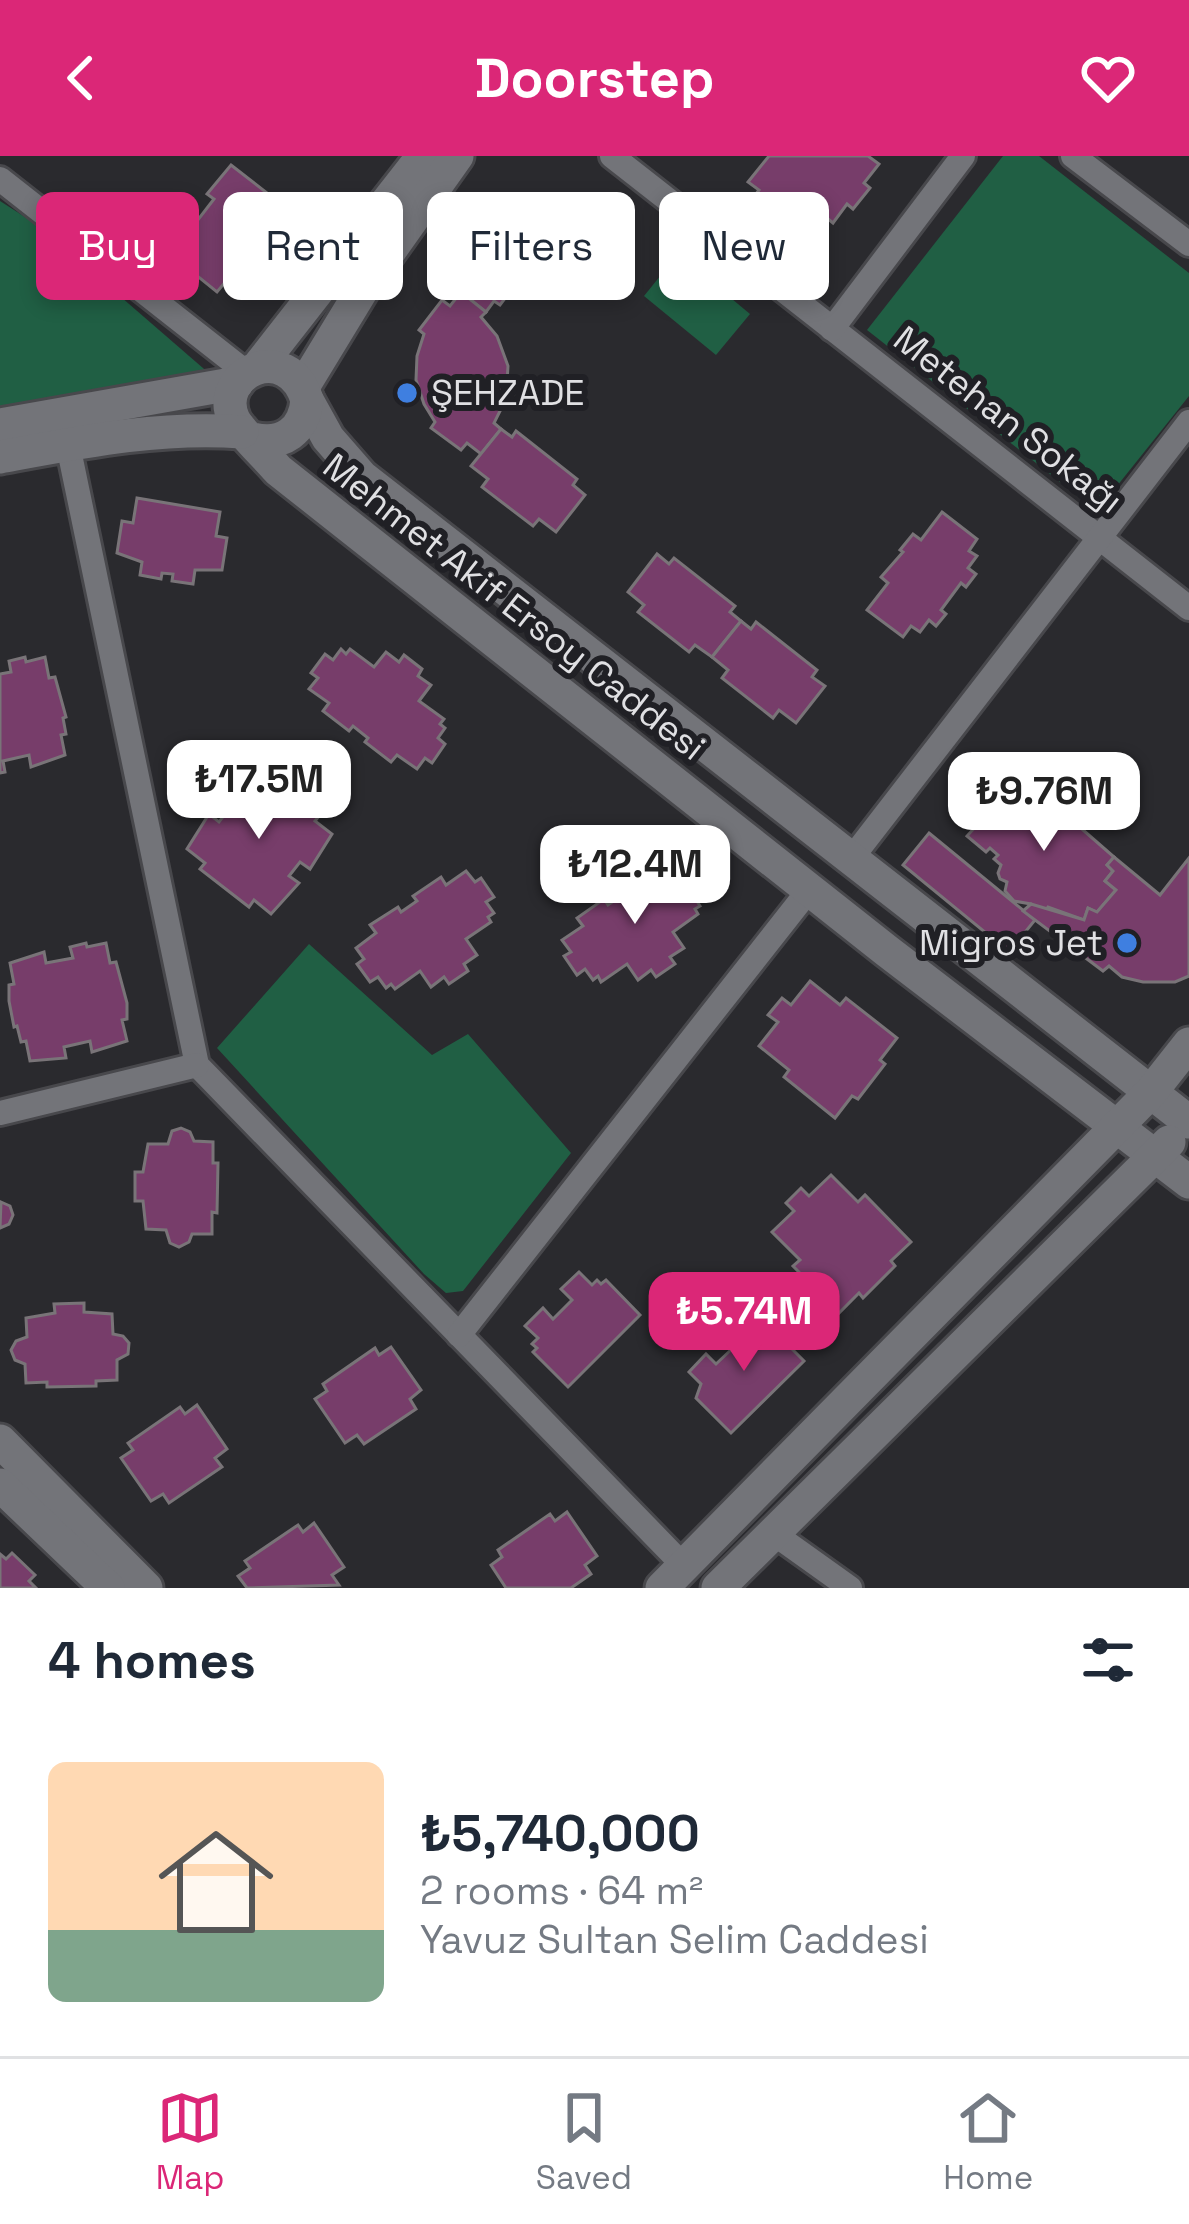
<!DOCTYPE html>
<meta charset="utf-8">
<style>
body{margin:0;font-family:"Space Grotesk",sans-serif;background:#f2f2f3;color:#1f2937;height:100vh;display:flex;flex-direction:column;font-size:45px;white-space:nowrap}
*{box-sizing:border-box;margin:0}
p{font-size:39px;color:#747a83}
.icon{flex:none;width:66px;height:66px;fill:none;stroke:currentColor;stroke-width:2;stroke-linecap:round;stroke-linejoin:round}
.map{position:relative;height:1432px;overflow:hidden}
.sheet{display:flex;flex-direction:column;background:#fff;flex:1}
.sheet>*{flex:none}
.banner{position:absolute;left:36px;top:36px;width:1119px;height:108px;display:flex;gap:24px}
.price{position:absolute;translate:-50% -102px;padding:0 27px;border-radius:24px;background:#fff;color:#222;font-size:39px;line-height:78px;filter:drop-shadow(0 3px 6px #0008)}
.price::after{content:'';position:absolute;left:50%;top:72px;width:36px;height:27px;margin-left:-18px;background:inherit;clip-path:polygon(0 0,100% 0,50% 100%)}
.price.selected{background:#db2777;color:#fff}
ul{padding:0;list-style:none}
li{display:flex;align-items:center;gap:36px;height:300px;padding:0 48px}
li span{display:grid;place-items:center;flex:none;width:336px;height:240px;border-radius:18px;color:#555}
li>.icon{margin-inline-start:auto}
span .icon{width:144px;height:144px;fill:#fffc;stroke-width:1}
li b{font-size:51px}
h2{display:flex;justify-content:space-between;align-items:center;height:144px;padding:0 48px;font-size:51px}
.pill{padding:0 42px;border-radius:18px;background:#fff;box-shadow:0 6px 18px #0003;font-size:42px;line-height:108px}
.pill.selected{background:#db2777;color:#fff}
header{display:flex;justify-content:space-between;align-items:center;height:156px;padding:0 48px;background:#db2777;color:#fff;font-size:54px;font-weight:800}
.tabs{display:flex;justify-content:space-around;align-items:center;height:168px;border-top:3px solid #e0e1e3;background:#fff;font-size:33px;color:#747a83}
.tabs a{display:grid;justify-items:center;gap:6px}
.tabs .selected{color:#db2777}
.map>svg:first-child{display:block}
</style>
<header><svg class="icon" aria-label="back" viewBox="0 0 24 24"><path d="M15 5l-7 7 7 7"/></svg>Doorstep<svg class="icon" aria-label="heart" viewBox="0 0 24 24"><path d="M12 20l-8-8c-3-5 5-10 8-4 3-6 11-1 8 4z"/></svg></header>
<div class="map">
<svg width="1189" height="1432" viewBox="0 0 1189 1432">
<rect width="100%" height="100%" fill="#2a2a2e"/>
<g fill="#205f44">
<polygon points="1003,0 1039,0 1189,117 1189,240 1097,355 867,174"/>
<polygon points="0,45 39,70 211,219 0,258"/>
<polygon points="678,98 750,158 716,199 644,140"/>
<polygon points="309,788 432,899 468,878 571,997 463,1135 446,1137 424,1118 217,892"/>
</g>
<g fill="#773d6a" stroke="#797478" stroke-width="3">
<polygon points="769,0 868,0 879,8 864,27 870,32 853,53 847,48 833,67 816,53 800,73 756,38 759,34 748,26"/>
<polygon points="231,9 285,51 262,81 255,75 234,102 241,107 217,136 164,93 187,64 194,69 214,43 207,38"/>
<polygon points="513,41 551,70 541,82 547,87 500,149 494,145 486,156 448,126 461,110 453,104 493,53 500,58"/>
<polygon points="461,136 486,156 481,161 497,180 508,210 506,243 494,267 501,273 481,298 467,287 461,294 431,272 435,266 424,248 416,224 417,200 424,178 419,174 442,144 450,150"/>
<polygon points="501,273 512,281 516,275 577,323 573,329 585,339 556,376 539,363 533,370 482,331 488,323 471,310"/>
<polygon points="137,342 220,356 216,380 227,382 222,414 195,414 193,428 172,425 173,418 162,417 161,423 140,419 142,406 117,397 122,365 133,367"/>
<polygon points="942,356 977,383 969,395 977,400 968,412 976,418 966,431 961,427 941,454 946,458 936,470 929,464 920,476 911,470 903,481 867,454 888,427 881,421 903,396 900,394 913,378 921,384"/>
<polygon points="657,398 669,408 674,402 735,450 730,456 741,465 712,501 695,489 689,496 638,456 644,449 628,436"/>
<polygon points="741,465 751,473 756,466 817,514 812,521 825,530 796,567 779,554 773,562 722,522 728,514 712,501"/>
<polygon points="341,493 346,498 350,493 374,511 386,496 399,506 404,499 422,513 418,520 431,529 419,545 444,563 440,568 445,572 438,582 445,588 432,607 425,602 417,613 397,599 391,606 365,586 368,582 353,570 349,575 323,555 329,547 309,533 318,522 311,517 325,498 333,504"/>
<polygon points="25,501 26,506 45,501 49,522 55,521 66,561 63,562 66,578 61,579 65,599 31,611 29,599 3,605 5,616 0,617 0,518 11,516 9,505"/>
<polygon points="248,613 266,627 270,621 320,659 315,665 332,678 310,713 300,706 289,720 299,727 271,758 254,744 249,751 200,713 205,707 187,693 209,658 219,666 230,652 220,644"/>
<polygon points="1028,626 1114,701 1107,709 1113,715 1105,725 1116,734 1097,756 1088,752 1084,764 1048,751 1043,758 1031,748 1014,745 1005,735 1007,726 1000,723 998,717 1001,709 994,703 998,699 990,692 986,696 967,680 977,669 972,664 1000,633 1012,644"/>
<polygon points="929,677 1035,764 1009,796 903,709"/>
<polygon points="1114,701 1160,739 1189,702 1189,820 1175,826 1143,826 1122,821 1109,810 1103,815 1023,755 1031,748 1084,764 1088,752 1097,756 1116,734 1105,725 1113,715 1107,709"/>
<polygon points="673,708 681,719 688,714 701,734 693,739 700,750 695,753 698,758 673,776 684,792 670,801 675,808 656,821 651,814 638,824 627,808 601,826 598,820 593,824 585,813 577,819 564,800 571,796 562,784 583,770 577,762 604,743 608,749 624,738 620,733 648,713 653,721"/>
<polygon points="466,715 475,726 481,722 494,741 486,746 494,757 488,761 491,766 466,783 477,799 464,808 468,815 449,828 444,821 431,831 420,815 395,833 391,828 386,832 378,821 370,826 357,808 364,803 356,792 376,777 370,769 398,751 401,756 417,745 413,740 441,721 446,729"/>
<polygon points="86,787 87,791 106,787 110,807 116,806 127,847 127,863 122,864 127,885 92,896 90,885 64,891 66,902 30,905 26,885 21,886 17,870 14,871 9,845 9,829 14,828 10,807 44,796 46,807 73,802 70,791"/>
<polygon points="810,825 840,849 846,842 897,882 880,904 885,908 858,943 852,940 835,962 784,921 789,914 759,890 778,866 768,859 782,842 791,849"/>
<polygon points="181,972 190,976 194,985 213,986 213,1007 218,1007 217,1057 212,1056 212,1078 192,1078 189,1086 179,1091 170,1087 166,1074 146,1073 143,1045 135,1045 135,1016 143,1016 148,988 168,988 172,975"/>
<polygon points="831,1019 858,1046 865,1039 911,1086 891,1105 895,1110 863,1142 859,1137 839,1157 793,1110 800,1104 772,1076 794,1055 786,1047 801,1032 809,1040"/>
<polygon points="1,1046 10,1050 13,1059 9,1068 0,1072"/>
<polygon points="579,1116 592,1129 597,1124 601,1128 606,1124 640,1159 568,1231 533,1196 537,1192 532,1188 538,1182 525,1170 543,1152 553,1163 572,1144 561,1133"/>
<polygon points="84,1147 84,1156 112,1158 113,1178 123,1180 129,1187 128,1198 117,1204 117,1224 96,1225 96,1230 47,1231 47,1226 26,1227 25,1208 15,1204 11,1194 16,1185 27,1181 26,1162 55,1157 54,1148"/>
<polygon points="742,1162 755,1175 760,1170 765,1174 769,1170 804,1205 731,1277 696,1242 701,1228 689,1216 706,1198 716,1208 735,1190 725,1179"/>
<polygon points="391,1191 421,1234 410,1243 416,1253 364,1288 357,1279 345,1287 315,1243 327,1235 323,1228 375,1192 379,1199"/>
<polygon points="197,1249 227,1293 215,1302 222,1311 169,1347 163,1338 151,1345 121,1302 133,1294 128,1287 180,1251 185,1258"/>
<polygon points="567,1356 597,1400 585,1409 591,1418 571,1432 506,1432 491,1409 502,1401 498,1394 550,1358 555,1365"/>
<polygon points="314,1367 344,1411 332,1419 339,1429 247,1432 238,1420 250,1412 245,1405 298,1369 303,1376"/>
<polygon points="12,1397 35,1419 29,1425 36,1432 0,1432 0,1398 6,1403"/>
</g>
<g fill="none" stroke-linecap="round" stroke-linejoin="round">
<g stroke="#48484c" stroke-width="30">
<g id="street">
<polyline points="612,0 1189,452"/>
<polyline points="1073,0 1189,88"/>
<polyline points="0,23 247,217"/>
<polyline points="832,173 963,0"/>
<polyline points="68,289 197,909 684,1410"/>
<polyline points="851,703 1189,266"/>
<polyline points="0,957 197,909"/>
<polyline points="459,1179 809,734"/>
<polyline points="773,1377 850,1432"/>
</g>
</g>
<g stroke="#48484c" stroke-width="39">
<g id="secondary">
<polyline points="258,211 423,0"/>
<polyline points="303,231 362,134 457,0"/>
<polyline points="307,244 328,282 362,321 1189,966"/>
<polyline points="0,269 237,227"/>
<path d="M253,283c30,7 51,-8 54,-39 -19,-62 -95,-27 -73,20 5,10 34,38 44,50l609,481 302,231"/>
<path d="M0,301c81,-15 159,-31 242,-25"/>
<polyline points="0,1285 146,1432"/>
<polyline points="0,1329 108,1432"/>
<polyline points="662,1432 1151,936 1189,888"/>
<polyline points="718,1432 1169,986"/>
</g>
</g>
<use href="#street" stroke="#737479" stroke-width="24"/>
<use href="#secondary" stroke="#737479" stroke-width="33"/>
</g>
<g fill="#3f7fe0" stroke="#202025" stroke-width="4.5">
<circle cx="407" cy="237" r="12"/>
<circle cx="1127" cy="787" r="12"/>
</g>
<g text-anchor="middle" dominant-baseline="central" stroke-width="12" stroke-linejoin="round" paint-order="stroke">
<g font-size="36" fill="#e0e0e3" stroke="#202025" text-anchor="start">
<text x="431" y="237">ŞEHZADE</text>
<text x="1103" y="787" text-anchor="end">Migros Jet</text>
</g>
<g font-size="36" fill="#e0e0e3" stroke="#202025">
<text transform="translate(1008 264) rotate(38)">Metehan Sokağı</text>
<text transform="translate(514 451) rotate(38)">Mehmet Akif Ersoy Caddesi</text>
</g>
</g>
</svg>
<b class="price" style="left:259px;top:686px">₺17.5M</b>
<b class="price" style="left:1044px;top:698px">₺9.76M</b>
<b class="price" style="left:635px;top:771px">₺12.4M</b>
<b class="price selected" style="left:744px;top:1218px">₺5.74M</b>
<div class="banner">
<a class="pill selected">Buy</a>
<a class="pill">Rent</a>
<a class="pill">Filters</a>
<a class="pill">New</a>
</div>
</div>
<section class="sheet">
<h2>4 homes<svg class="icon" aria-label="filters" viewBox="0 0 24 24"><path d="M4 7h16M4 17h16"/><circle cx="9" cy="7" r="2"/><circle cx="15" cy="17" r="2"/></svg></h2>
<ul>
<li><span style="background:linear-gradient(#ffd9b3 70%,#7fa58c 0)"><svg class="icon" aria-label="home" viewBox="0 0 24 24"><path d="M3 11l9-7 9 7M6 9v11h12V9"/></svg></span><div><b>₺5,740,000</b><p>2 rooms · 64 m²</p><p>Yavuz Sultan Selim Caddesi</p></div></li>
</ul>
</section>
<nav class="tabs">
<a class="selected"><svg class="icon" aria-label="map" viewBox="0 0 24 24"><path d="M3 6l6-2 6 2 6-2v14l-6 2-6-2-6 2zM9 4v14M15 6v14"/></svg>Map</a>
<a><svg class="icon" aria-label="saved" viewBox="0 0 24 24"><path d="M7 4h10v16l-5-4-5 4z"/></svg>Saved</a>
<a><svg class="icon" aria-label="home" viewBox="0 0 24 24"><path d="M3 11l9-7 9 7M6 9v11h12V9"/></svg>Home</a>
</nav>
